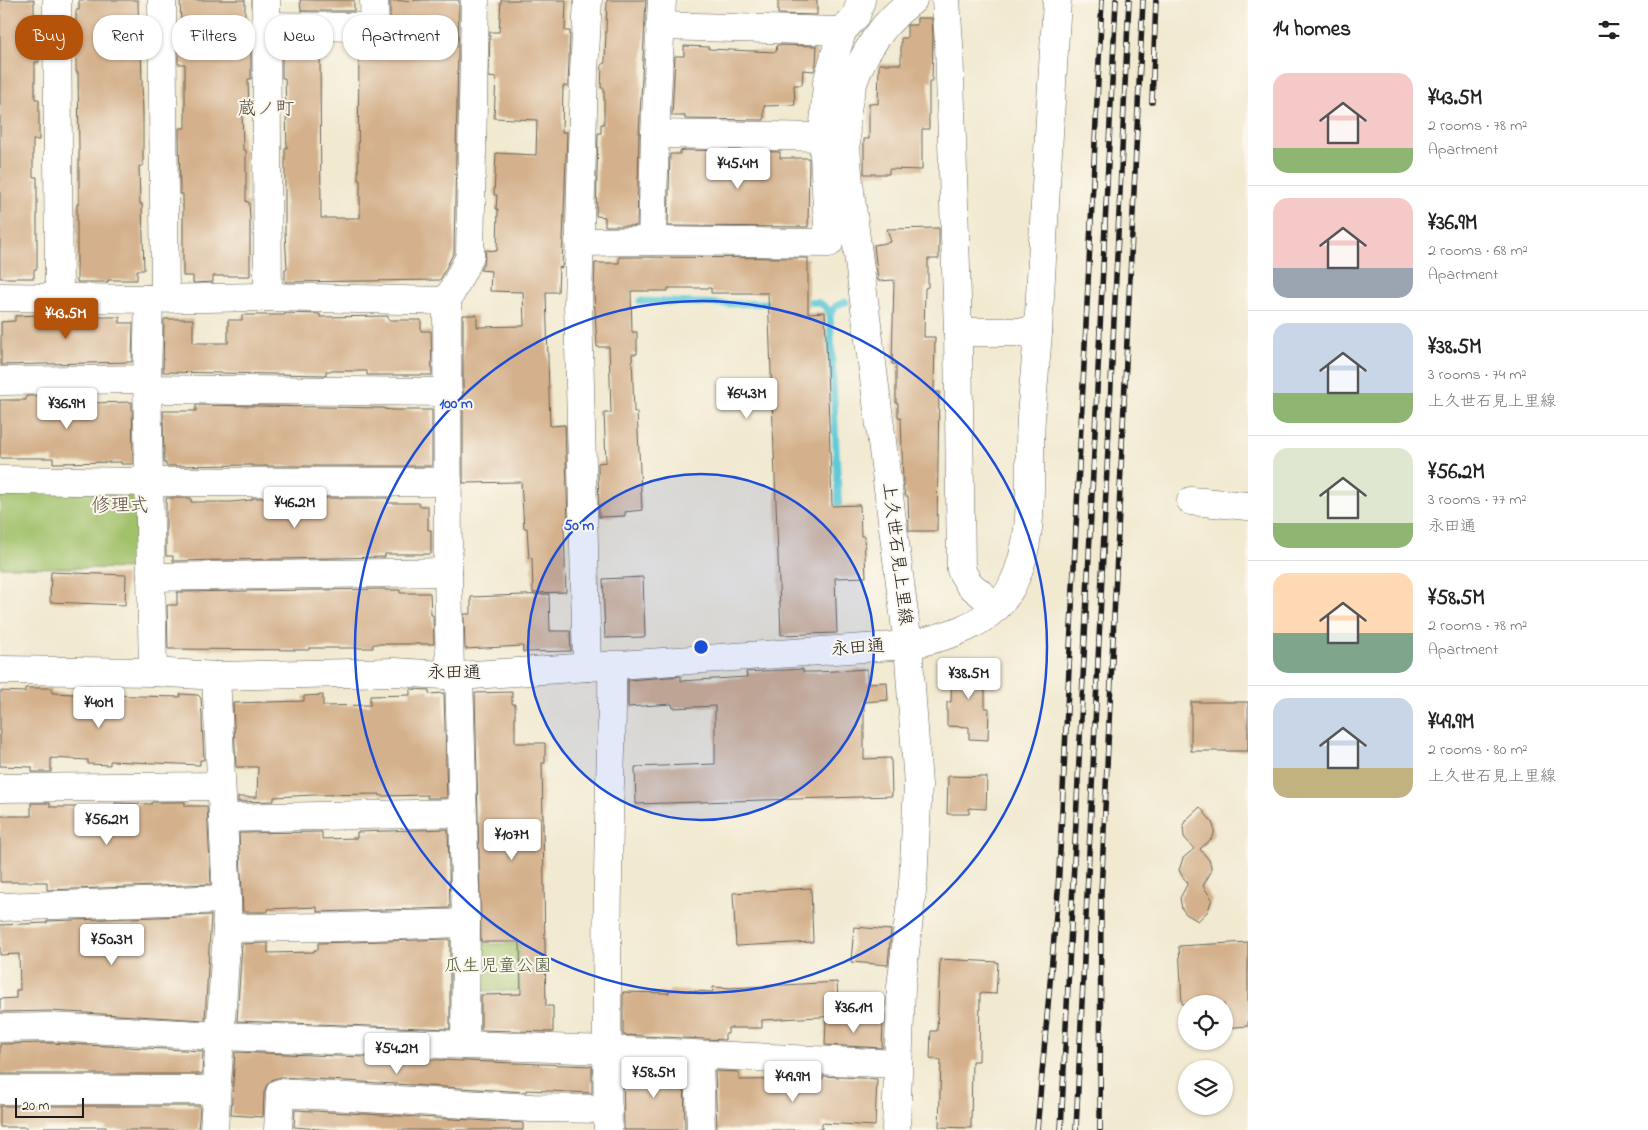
<!DOCTYPE html>
<meta charset="utf-8">
<style>
body{margin:0;font-family:"Indie Flower","Klee One",sans-serif;background:#f2f2f2;color:#222;height:100vh;display:flex;flex-direction:column;font-size:19px;white-space:nowrap}
*{box-sizing:border-box;margin:0}
p{font-size:16px;color:#767676}
.icon{flex:none;width:28px;height:28px;fill:none;stroke:currentColor;stroke-width:2;stroke-linecap:round;stroke-linejoin:round}
.map{position:relative;flex:1;overflow:hidden}
.sheet{display:flex;flex-direction:column;background:#fff;width:400px}
.sheet>*{flex:none}
.hud{position:absolute;left:15px;top:15px;width:475px;height:45px;display:flex;gap:10px}
.controls{position:absolute;left:1178px;top:995px;display:grid;gap:10px}
.controls a{display:grid;place-items:center;width:55px;height:55px;border-radius:50%;background:#fff;box-shadow:0 1px 4px #0004;font-size:25px}
.scale{position:absolute;left:15px;bottom:12px;width:69px;box-sizing:border-box;padding-left:5px;border:2px solid #1c1c1c;border-top:0;font-size:14px;line-height:18px;white-space:nowrap;color:#1c1c1c;-webkit-text-stroke:4px #fbf7ec;paint-order:stroke}
.price{position:absolute;translate:-50% -42px;padding:0 11px;border-radius:5px;background:#fff;color:#222;font-size:16px;line-height:32px;filter:drop-shadow(0 1px 2px #0008)}
.price::after{content:'';position:absolute;left:50%;top:30px;width:15px;height:11px;margin-left:-8px;background:inherit;clip-path:polygon(0 0,100% 0,50% 100%)}
.price.on{background:#b45309;color:#fff}
ul{padding:0;list-style:none}
li{display:flex;align-items:center;gap:15px;height:125px;padding:0 25px}
li+li{border-top:1px solid #e0e0e0}
li span{display:grid;place-items:center;flex:none;width:140px;height:100px;border-radius:15px;color:#555}
li>.icon{margin-inline-start:auto}
span .icon{width:60px;height:60px;fill:#fffc;stroke-width:1}
li b{font-size:21px}
h2{display:flex;justify-content:space-between;align-items:center;height:60px;padding:0 25px;font-size:21px}
.tag{padding:0 18px;border-radius:20px;background:#fff;box-shadow:0 1px 4px #0004;font-size:18px;line-height:45px}
.tag.on{background:#b45309;color:#fff}
main{display:flex;flex:1;min-height:0}
.map>svg:first-child{display:block}
</style>
<main>
<div class="map">
<svg width="1248" height="1130" viewBox="0 0 1248 1130">
<rect width="100%" height="100%" fill="#fbf7ec"/>
<filter id="ink" filterUnits="userSpaceOnUse"><feTurbulence type="fractalNoise" baseFrequency=".02" numOctaves="2"/><feDisplacementMap in="SourceGraphic" scale="10" xChannelSelector="R" yChannelSelector="G"/><feConvolveMatrix kernelMatrix="1 2 1 2 8 2 1 2 1" color-interpolation-filters="sRGB"/></filter>
<filter id="wash" filterUnits="userSpaceOnUse"><feTurbulence type="fractalNoise" baseFrequency=".0096" numOctaves="4" result="noise"/><feDisplacementMap in="SourceGraphic" scale="20" xChannelSelector="R" yChannelSelector="G"/><feGaussianBlur stdDeviation="1.12" result="paint"/><feColorMatrix in="noise" values="0 0 0 0 0 0 0 0 0 0 0 0 0 0 0 0 0 1.4 0 .05"/><feComposite in="paint" operator="in"/></filter>
<g filter="url(#wash)">
<rect width="100%" height="100%" fill="#f1e9d0"/>
<g fill="#a1c16a" stroke="#5e6e43">
<polygon points="0,491 130,491 139,499 141,569 0,567"/>
<rect x="477" y="944" width="43" height="47"/>
</g>
<g fill="none" stroke-linecap="round" stroke-linejoin="round">
<g stroke="#5ec9d7" stroke-width="7">
<polyline points="640,301 728,304 777,303"/>
<path d="M800,302c13,0 24,-2 30,12l9,201"/>
<path d="M830,314c4,-7 8,-11 16,-12"/>
</g>
</g>
<g id="blocks">
<g fill="#d4b18c">
<polygon points="0,0 34,0 34,21 40,21 39,62 35,62 35,99 39,99 39,140 33,140 33,177 37,177 37,269 34,269 34,278 0,278"/>
<polygon points="79,0 138,0 139,48 141,48 143,115 143,166 139,166 140,204 142,204 144,270 137,270 137,280 108,280 108,282 77,282 77,204 79,204 79,150 78,72 76,72 76,10 79,10"/>
<polygon points="180,0 245,0 245,17 247,17 247,48 251,48 251,79 248,79 249,111 242,111 243,150 246,150 246,202 249,202 250,218 250,276 213,276 213,282 193,283 193,276 183,276 183,194 180,194 179,128 185,128 185,64 178,64 178,24 181,24"/>
<polygon points="300,0 354,0 354,11 301,11"/>
<polygon points="432,0 459,0 454,252 440,280 285,282 285,269 287,269 285,232 285,148 287,148 285,78 282,78 282,48 314,48 314,55 320,55 321,218 360,218 360,180 358,180 359,45 390,45 390,1"/>
<polygon points="501,0 566,0 565,31 570,31 568,86 563,86 562,132 567,132 562,268 559,267 558,292 546,292 550,426 565,425 568,523 565,523 565,528 564,528 566,592 533,593 532,558 529,559 527,528 524,528 521,482 463,483 463,315 477,315 477,327 524,326 523,292 490,291 491,271 480,270 484,263 486,250 497,251 498,209 496,209 497,195 494,195 496,153 536,155 537,120 494,118 496,78 489,77 490,32 499,32"/>
<polygon points="607,0 646,0 639,134 637,226 605,226 605,217 596,216 598,133 601,133 601,124 604,124 604,88 601,88 602,64 604,64 605,61"/>
<polygon points="778,0 817,0 817,15 778,14"/>
<polygon points="917,18 932,18 933,38 932,81 929,81 929,129 922,129 922,170 889,169 889,174 864,174 864,139 869,139 869,103 878,104 879,64 901,64 901,38 907,38 907,25 917,25"/>
<polygon points="777,45 817,46 816,64 814,71 803,70 802,85 794,85 795,105 764,106 764,120 685,119 685,116 672,116 675,56 684,56 684,46 709,47 708,49 776,52"/>
<polygon points="685,150 780,152 780,158 809,158 808,227 668,226 670,154 680,154 680,151"/>
<polygon points="939,228 939,259 928,259 928,287 925,288 924,337 935,337 934,392 939,392 937,531 909,531 908,496 905,496 903,483 901,418 898,417 898,403 896,403 896,364 892,364 894,280 878,281 874,245 891,242 887,229"/>
<polygon points="619,257 808,258 808,313 825,312 832,506 860,505 861,536 864,536 866,577 835,578 837,633 781,635 768,293 711,293 711,288 668,288 668,291 631,291 632,332 637,332 637,354 632,354 634,412 637,412 642,510 625,512 625,516 599,517 598,463 606,462 604,413 611,413 609,347 597,347 594,292 595,263 619,263"/>
<polygon points="285,313 320,314 320,317 388,316 388,320 421,320 421,331 431,331 432,375 367,375 367,371 326,371 326,375 163,372 164,319 193,319 193,343 228,343 228,320 242,320 242,315 285,315"/>
<polygon points="68,314 93,314 93,317 120,317 120,323 133,323 132,362 1,365 1,322 15,321 15,316"/>
<polygon points="87,395 88,403 132,402 133,464 121,464 121,462 53,463 53,458 0,458 0,400 26,400 26,396"/>
<polygon points="196,405 384,408 384,409 391,410 432,410 432,466 252,466 252,465 166,466 166,463 164,463 163,411 196,411"/>
<polygon points="166,498 191,498 191,502 231,502 252,500 252,498 388,498 388,503 419,503 419,506 428,506 428,530 431,530 431,554 385,554 385,557 173,561 173,556 166,556"/>
<polygon points="51,572 126,575 125,605 50,602"/>
<polygon points="643,577 645,637 605,638 603,579"/>
<polygon points="385,589 385,590 400,590 400,593 430,593 431,615 433,615 434,644 373,644 373,648 309,648 309,650 168,649 167,605 177,605 177,592"/>
<polygon points="549,594 550,631 570,631 571,651 523,652 523,646 465,649 464,614 471,614 471,597"/>
<polygon points="952,662 985,663 985,708 989,708 988,740 969,739 969,727 947,726 947,702 951,702"/>
<polygon points="803,669 803,672 817,672 867,669 867,683 887,682 888,700 864,702 864,759 891,758 892,796 636,804 635,767 715,764 715,706 673,708 672,704 628,707 628,680 681,676 681,681 747,677 746,672"/>
<polygon points="25,688 52,688 52,693 95,695 180,697 180,694 198,695 201,698 204,760 200,760 200,765 110,761 110,765 88,764 88,760 51,758 51,772 32,772 32,767 0,766 0,691 25,692"/>
<polygon points="410,689 429,690 429,694 444,693 447,798 427,798 427,795 380,796 380,794 313,795 274,797 274,801 238,802 238,797 257,797 258,767 236,767 233,703 304,701 304,696 323,695 323,706 370,705 370,696 410,695"/>
<polygon points="512,692 512,704 515,704 515,743 545,743 545,763 542,763 546,1006 553,1006 553,1032 481,1030 481,995 521,994 520,942 481,942 475,693"/>
<rect x="1191" y="702" width="57" height="49"/>
<polygon points="948,776 987,777 986,809 969,808 969,814 947,814"/>
<polygon points="152,802 185,802 185,806 207,806 211,884 47,890 47,882 0,882 0,816 31,816 31,803 50,803 50,807 99,807 115,806 115,803 152,804"/>
<polygon points="1200,807 1212,822 1214,828 1214,834 1211,839 1200,849 1209,860 1211,866 1211,872 1203,886 1212,899 1208,911 1198,921 1186,914 1182,909 1180,898 1188,883 1182,876 1179,870 1183,858 1194,849 1184,837 1183,825 1186,820"/>
<polygon points="448,829 450,908 317,912 317,907 268,909 268,912 243,912 239,833 322,832 322,839 357,838 357,832"/>
<polygon points="811,888 813,942 736,946 733,893"/>
<polygon points="211,915 205,1020 50,1011 0,1012 0,999 16,998 16,990 20,990 19,954 0,955 0,925 47,923 47,921"/>
<polygon points="854,927 891,930 888,965 851,962"/>
<polygon points="450,939 450,1029 237,1021 242,944 268,943 268,953 314,952 314,950 318,950 318,943"/>
<polygon points="1248,942 1248,1026 1224,1028 1224,1004 1182,1004 1179,946"/>
<polygon points="940,959 998,962 996,994 980,993 979,1061 972,1061 971,1128 939,1127 941,1060 930,1059 931,1031 937,1031"/>
<polygon points="837,982 839,1016 762,1020 762,1028 728,1028 728,1034 725,1034 725,1040 623,1035 623,992 669,993 669,990 713,992 713,987 731,988"/>
<polygon points="826,1020 883,1023 882,1048 825,1045"/>
<polygon points="49,1043 203,1051 202,1074 0,1074 0,1044"/>
<polygon points="235,1052 592,1066 592,1093 526,1090 526,1092 281,1077 273,1079 267,1085 264,1092 263,1117 231,1115"/>
<polygon points="623,1066 684,1069 685,1130 624,1130"/>
<polygon points="715,1071 739,1072 739,1080 823,1079 823,1076 877,1079 875,1126 822,1123 822,1129 808,1130 717,1130"/>
<polygon points="0,1106 200,1106 198,1130 106,1130 106,1127 44,1127 44,1130 26,1130 26,1127 0,1127"/>
<polygon points="295,1110 523,1123 523,1130 332,1130 294,1127"/>
</g>
</g>
</g>
<g filter="url(#ink)">
<use href="#blocks" fill-opacity="0" stroke="#67645b" stroke-width="1"/>
<g fill="none" stroke-linecap="round" stroke-linejoin="round">
<g stroke="#67645b" stroke-width="29">
<g id="minor">
<polyline points="57,0 59,297"/>
<polyline points="162,0 165,298"/>
<polyline points="266,0 268,297"/>
<polyline points="946,0 949,44 958,332 961,570 969,584 997,607"/>
<polyline points="266,26 375,27 374,0"/>
<polyline points="660,26 842,31"/>
<polyline points="655,134 823,137"/>
<polyline points="652,241 655,134 662,0"/>
<polyline points="579,242 652,241 829,243 823,137 827,83 842,31 856,16 861,0"/>
<polyline points="0,297 149,299 268,297 447,301"/>
<polyline points="149,299 147,379 153,672"/>
<polyline points="958,332 1038,332"/>
<polyline points="0,381 147,379"/>
<polyline points="148,389 448,392"/>
<polyline points="0,480 149,482 448,482"/>
<polyline points="1191,501 1248,506"/>
<polyline points="151,577 448,572"/>
<polyline points="587,667 578,304 584,72 588,0"/>
<polyline points="0,670 153,672 216,676 395,672 459,676 908,645"/>
<polyline points="450,676 448,572 447,301 470,256 475,0"/>
<polyline points="459,676 466,923 465,1045"/>
<polyline points="0,788 221,786"/>
<polyline points="223,818 462,813"/>
<polyline points="0,907 227,899"/>
<polyline points="227,928 341,927 466,923"/>
<polyline points="0,1028 49,1027 221,1036 607,1050 898,1064"/>
<polyline points="699,1056 701,1130"/>
<polyline points="0,1090 216,1090"/>
<polyline points="214,1130 227,928 227,899 216,676"/>
<polyline points="278,1130 280,1093 532,1108 608,1109"/>
<path d="M608,1130c-2,-103 -1,-206 1,-309 1,-52 4,-104 3,-156"/>
</g>
</g>
<g stroke="#67645b" stroke-width="29">
<path id="tertiary" d="M908,645c39,-8 84,-20 104,-59 26,-52 15,-112 19,-168 2,-29 5,-57 7,-86 6,-111 12,-221 19,-332"/>
</g>
<g stroke="#67645b" stroke-width="29">
<path id="secondary" d="M896,1130l5,-143 12,-104 5,-98 -10,-140 -59,-462c-2,-20 -4,-41 -3,-62 3,-48 29,-93 67,-121"/>
</g>
<use href="#minor" stroke="#fff" stroke-width="28"/>
<use href="#tertiary" stroke="#fff" stroke-width="28"/>
<use href="#secondary" stroke="#fff" stroke-width="28"/>
<g stroke="#1c1c1c" stroke-width="5.5">
<g id="rail">
<polyline points="1152,102 1156,0"/>
<polyline points="1037,1130 1058,892 1102,0"/>
<polyline points="1061,1130 1116,0"/>
<polyline points="1076,1130 1129,0"/>
<polyline points="1100,1130 1101,894 1143,0"/>
</g>
</g>
<use href="#rail" stroke="#fbf7ec" stroke-width="4" stroke-dasharray="11" stroke-linecap="butt"/>
</g>
</g>
<circle cx="701" cy="647" r="173" fill="#1d4ed8" fill-opacity=".12"/>
<g fill="none" stroke="#1d4ed8" stroke-width="2.5">
<circle cx="701" cy="647" r="173"/>
<circle cx="701" cy="647" r="346"/>
</g>
<g text-anchor="middle" dominant-baseline="central" stroke-width="4" stroke-linejoin="round" paint-order="stroke">
<g font-size="18" fill="#1c1c1c" stroke="#fbf7ec">
<text transform="translate(896 554) rotate(83)">上久世石見上里線</text>
<text transform="translate(858 649) rotate(-4)">永田通</text>
<text x="454" y="674">永田通</text>
</g>
<g font-size="18" fill="#515e3b" stroke="#fbf7ec">
<text x="498" y="967">瓜生児童公園</text>
</g>
<g font-size="19" fill="#5c5043" stroke="#fbf7ec">
<text x="266" y="109">蔵ノ町</text>
<text x="120" y="506">修理式</text>
</g>
</g>
<circle cx="701" cy="647" r="8" fill="#1d4ed8" stroke="#fbf7ec" stroke-width="2.5"/>
<g font-size="15" text-anchor="middle" font-weight="bold" fill="#1d4ed8" stroke="#fbf7ec" stroke-width="4" stroke-linejoin="round" paint-order="stroke">
<text x="456" y="408">100 m</text>
<text x="579" y="530">50 m</text>
</g>
</svg>
<div class="controls">
<a><svg class="icon" aria-label="locate" viewBox="0 0 24 24"><circle cx="12" cy="12" r="6"/><path d="M12 2v4M12 18v4M2 12h4M18 12h4"/></svg></a>
<a><svg class="icon" aria-label="layers" viewBox="0 0 24 24"><path d="M12 4l9 5-9 5-9-5zM3 14l9 5 9-5"/></svg></a>
</div>
<div class="scale">20 m</div>
<b class="price" style="left:738px;top:190px">¥45.4M</b>
<b class="price on" style="left:66px;top:340px">¥43.5M</b>
<b class="price" style="left:747px;top:420px">¥64.3M</b>
<b class="price" style="left:67px;top:430px">¥36.9M</b>
<b class="price" style="left:295px;top:529px">¥46.2M</b>
<b class="price" style="left:969px;top:700px">¥38.5M</b>
<b class="price" style="left:99px;top:729px">¥40M</b>
<b class="price" style="left:107px;top:846px">¥56.2M</b>
<b class="price" style="left:512px;top:861px">¥107M</b>
<b class="price" style="left:112px;top:966px">¥50.3M</b>
<b class="price" style="left:854px;top:1034px">¥36.1M</b>
<b class="price" style="left:397px;top:1075px">¥54.2M</b>
<b class="price" style="left:654px;top:1099px">¥58.5M</b>
<b class="price" style="left:793px;top:1103px">¥49.9M</b>
<div class="hud">
<a class="tag on">Buy</a>
<a class="tag">Rent</a>
<a class="tag">Filters</a>
<a class="tag">New</a>
<a class="tag">Apartment</a>
</div>
</div>
<section class="sheet">
<h2>14 homes<svg class="icon" aria-label="filters" viewBox="0 0 24 24"><path d="M4 7h16M4 17h16"/><circle cx="9" cy="7" r="2"/><circle cx="15" cy="17" r="2"/></svg></h2>
<ul>
<li><span style="background:linear-gradient(#f6c9c9 75%,#8fb573 0)"><svg class="icon" aria-label="home" viewBox="0 0 24 24"><path d="M3 11l9-7 9 7M6 9v11h12V9"/></svg></span><div><b>¥43.5M</b><p>2 rooms · 78 m²</p><p>Apartment</p></div></li>
<li><span style="background:linear-gradient(#f6c9c9 70%,#9aa5b1 0)"><svg class="icon" aria-label="home" viewBox="0 0 24 24"><path d="M3 11l9-7 9 7M6 9v11h12V9"/></svg></span><div><b>¥36.9M</b><p>2 rooms · 68 m²</p><p>Apartment</p></div></li>
<li><span style="background:linear-gradient(#c9d6e8 70%,#8fb573 0)"><svg class="icon" aria-label="home" viewBox="0 0 24 24"><path d="M3 11l9-7 9 7M6 9v11h12V9"/></svg></span><div><b>¥38.5M</b><p>3 rooms · 74 m²</p><p>上久世石見上里線</p></div></li>
<li><span style="background:linear-gradient(#dfe7d0 75%,#8fb573 0)"><svg class="icon" aria-label="home" viewBox="0 0 24 24"><path d="M3 11l9-7 9 7M6 9v11h12V9"/></svg></span><div><b>¥56.2M</b><p>3 rooms · 77 m²</p><p>永田通</p></div></li>
<li><span style="background:linear-gradient(#ffd9b3 60%,#7fa58c 0)"><svg class="icon" aria-label="home" viewBox="0 0 24 24"><path d="M3 11l9-7 9 7M6 9v11h12V9"/></svg></span><div><b>¥58.5M</b><p>2 rooms · 78 m²</p><p>Apartment</p></div></li>
<li><span style="background:linear-gradient(#c9d6e8 70%,#c2b280 0)"><svg class="icon" aria-label="home" viewBox="0 0 24 24"><path d="M3 11l9-7 9 7M6 9v11h12V9"/></svg></span><div><b>¥49.9M</b><p>2 rooms · 80 m²</p><p>上久世石見上里線</p></div></li>
</ul>
</section>
</main>
